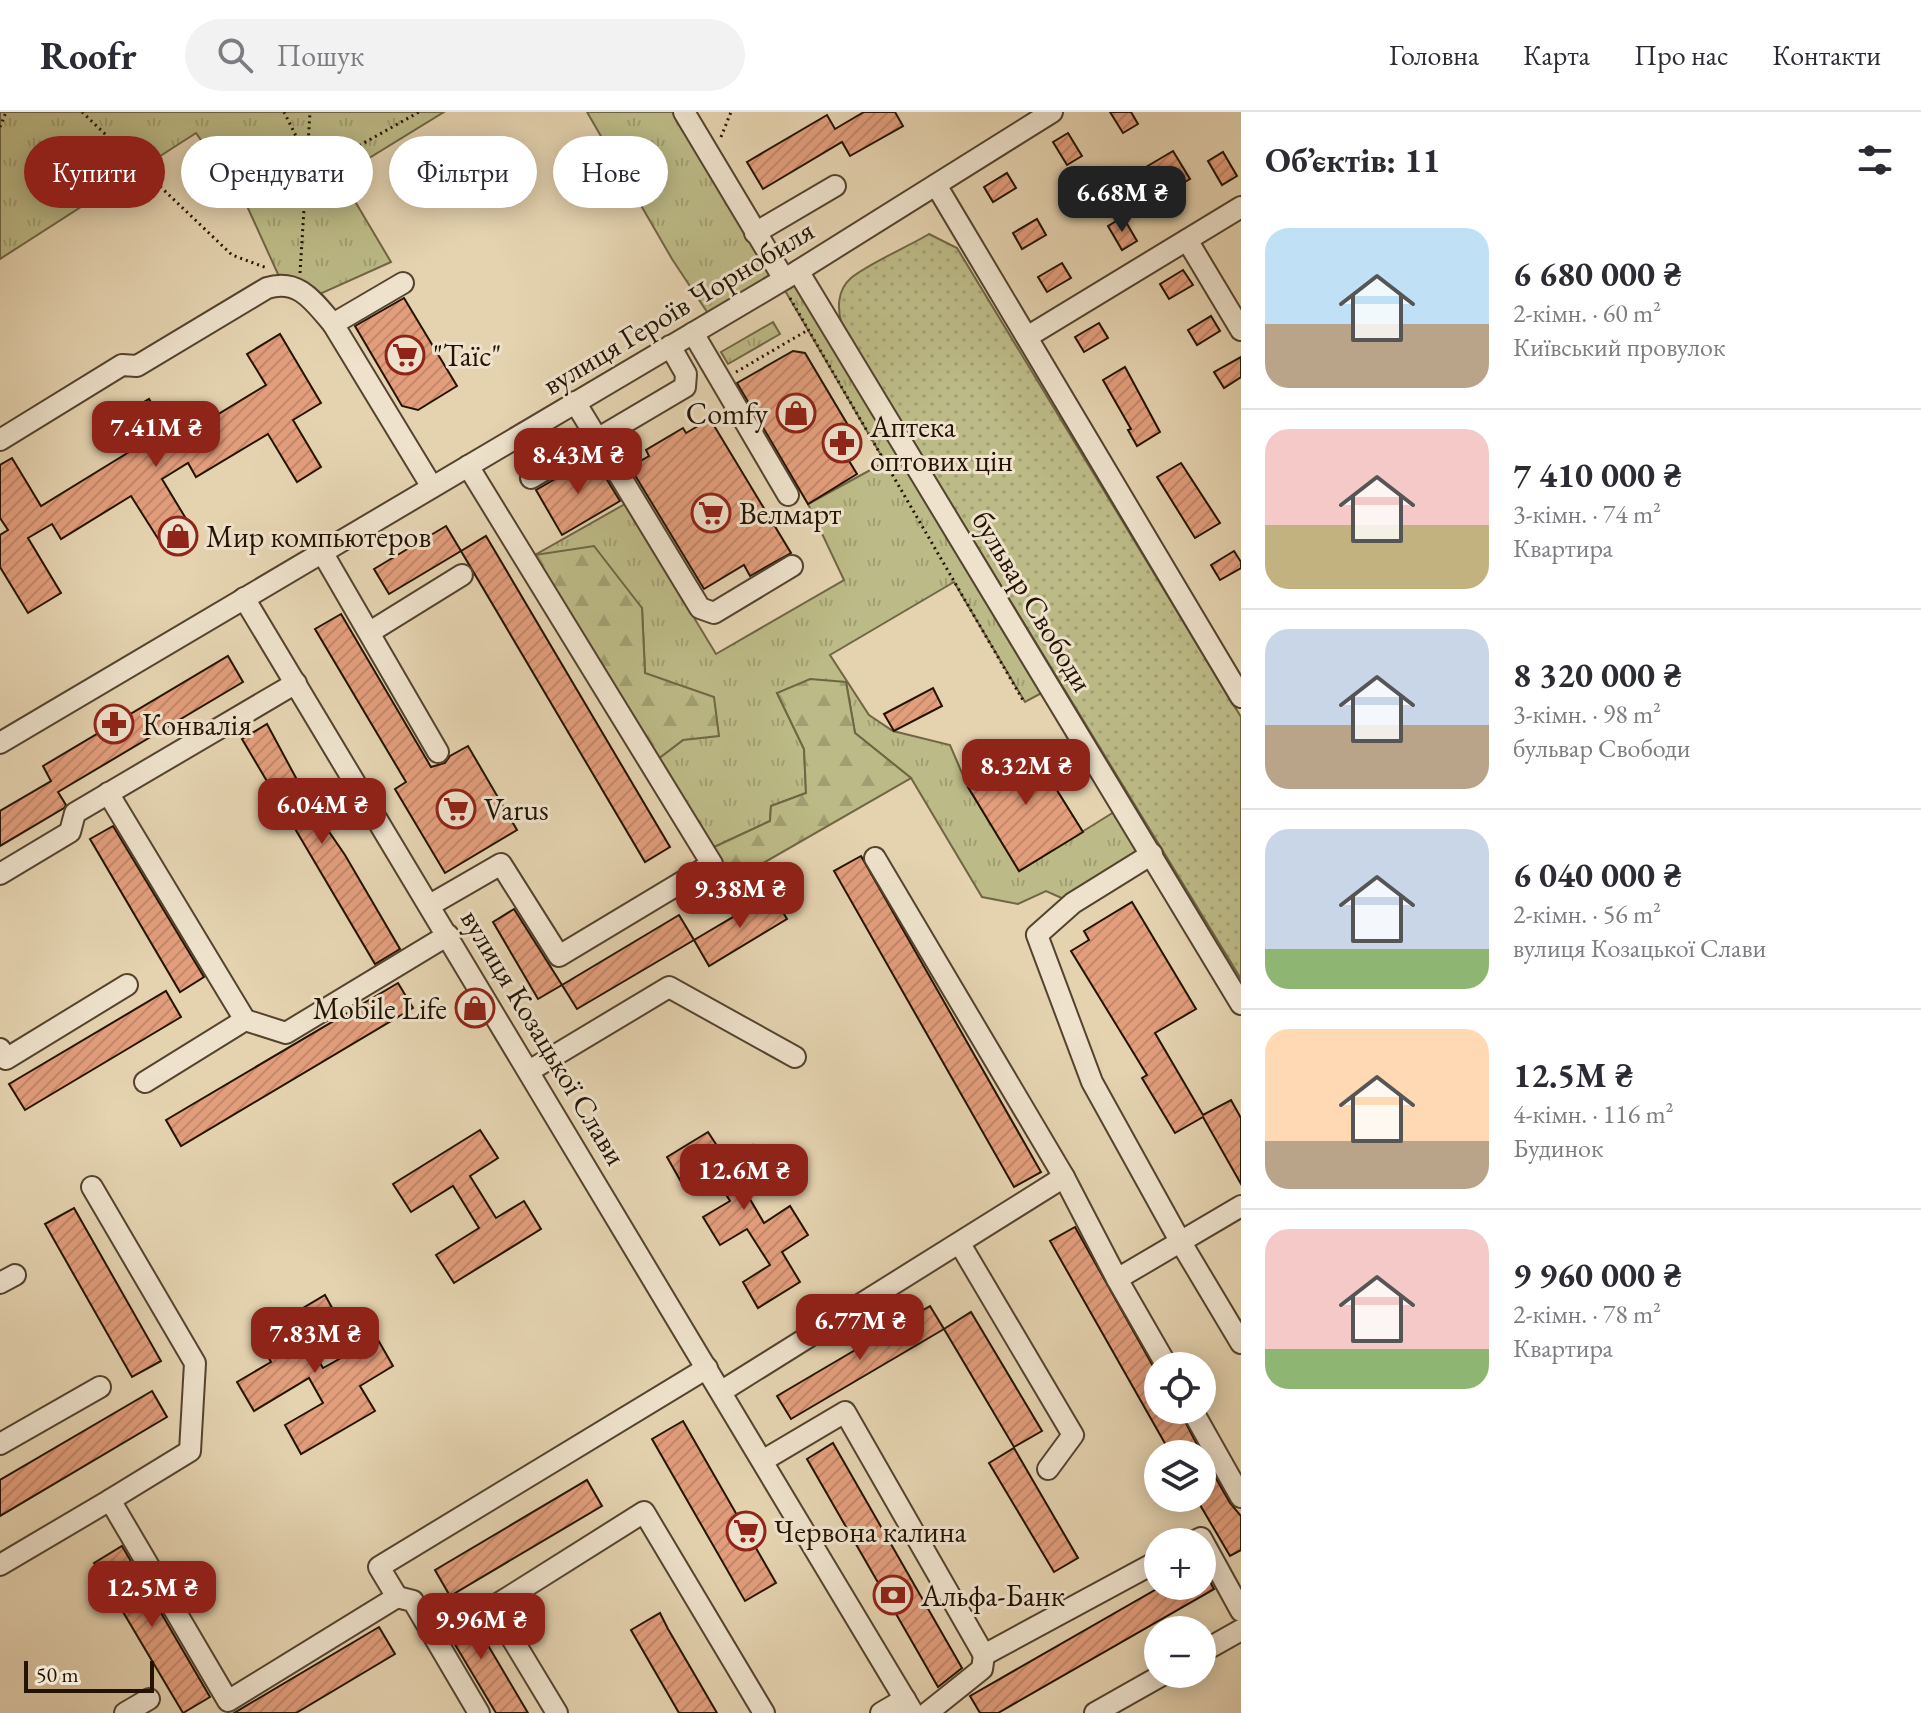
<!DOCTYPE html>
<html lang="uk">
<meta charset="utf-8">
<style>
body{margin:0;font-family:"EB Garamond",serif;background:#f2f2f3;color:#2b2b33;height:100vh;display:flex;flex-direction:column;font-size:30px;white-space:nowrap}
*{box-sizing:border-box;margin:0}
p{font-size:26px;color:#7c7c81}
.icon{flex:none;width:44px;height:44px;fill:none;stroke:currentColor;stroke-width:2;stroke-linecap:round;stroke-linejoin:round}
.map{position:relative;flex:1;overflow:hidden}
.details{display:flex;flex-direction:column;background:#fff;width:680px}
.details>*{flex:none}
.banner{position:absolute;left:24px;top:24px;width:760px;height:72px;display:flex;gap:16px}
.controls{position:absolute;left:1144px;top:1240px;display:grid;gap:16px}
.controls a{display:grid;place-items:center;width:72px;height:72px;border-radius:50%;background:#fff;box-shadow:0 4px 20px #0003;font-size:40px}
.scale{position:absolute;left:24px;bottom:20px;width:130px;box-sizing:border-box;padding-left:8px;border:4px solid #241303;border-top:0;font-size:22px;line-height:28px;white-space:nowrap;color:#241303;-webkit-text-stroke:6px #eee2cc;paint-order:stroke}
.price{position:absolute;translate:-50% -68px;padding:0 18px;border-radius:16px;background:#8f2418;color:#fff;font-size:26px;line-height:52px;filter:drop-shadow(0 2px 4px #0008)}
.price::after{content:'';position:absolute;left:50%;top:48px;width:24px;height:18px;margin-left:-12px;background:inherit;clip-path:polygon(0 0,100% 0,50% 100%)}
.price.on{background:#222;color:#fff}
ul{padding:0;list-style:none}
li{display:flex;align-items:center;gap:24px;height:200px;padding:0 24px}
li+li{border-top:2px solid #e1e1e2}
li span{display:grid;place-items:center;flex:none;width:224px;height:160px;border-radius:24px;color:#555}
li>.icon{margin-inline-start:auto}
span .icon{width:96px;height:96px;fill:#fffc;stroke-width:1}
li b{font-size:34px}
h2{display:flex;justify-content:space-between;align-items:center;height:96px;padding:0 24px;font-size:34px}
.tag{padding:0 28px;border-radius:36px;background:#fff;box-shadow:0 4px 20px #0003;font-size:28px;line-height:72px}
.tag.on{background:#8f2418;color:#fff}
header{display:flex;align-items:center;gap:48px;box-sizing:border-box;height:112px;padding:0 40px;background:#fff;border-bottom:2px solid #e1e1e2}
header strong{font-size:38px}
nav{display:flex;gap:44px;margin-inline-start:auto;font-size:28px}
.search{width:560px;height:72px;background:#f2f2f3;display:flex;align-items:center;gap:20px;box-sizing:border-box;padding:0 28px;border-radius:44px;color:#7c7c81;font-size:30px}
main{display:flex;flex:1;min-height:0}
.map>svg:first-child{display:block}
</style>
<header>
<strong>Roofr</strong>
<div class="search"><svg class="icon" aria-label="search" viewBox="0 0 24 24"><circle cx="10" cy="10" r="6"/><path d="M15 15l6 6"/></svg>Пошук</div>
<nav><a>Головна</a><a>Карта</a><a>Про нас</a><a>Контакти</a></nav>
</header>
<main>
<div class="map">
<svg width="1241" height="1601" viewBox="0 0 1241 1601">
<defs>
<pattern id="grass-tufts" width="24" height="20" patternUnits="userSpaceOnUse" patternTransform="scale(2)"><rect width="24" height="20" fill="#bcba86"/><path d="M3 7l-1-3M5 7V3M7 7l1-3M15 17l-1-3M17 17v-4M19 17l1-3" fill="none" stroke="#a19f72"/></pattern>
<pattern id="forest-firs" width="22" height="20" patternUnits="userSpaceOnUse" patternTransform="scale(2)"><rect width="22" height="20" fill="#bcba86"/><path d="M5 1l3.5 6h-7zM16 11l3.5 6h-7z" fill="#a19f72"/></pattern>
<pattern id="park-dots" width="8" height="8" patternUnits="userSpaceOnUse" patternTransform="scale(2)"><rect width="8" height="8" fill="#bcba86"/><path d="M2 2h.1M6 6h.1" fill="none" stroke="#a19f72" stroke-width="1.8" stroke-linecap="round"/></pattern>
<pattern id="building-hatch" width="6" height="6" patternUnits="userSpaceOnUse" patternTransform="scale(2)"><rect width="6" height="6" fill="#e39e7c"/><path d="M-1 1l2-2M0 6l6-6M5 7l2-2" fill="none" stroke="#c3876a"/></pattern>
</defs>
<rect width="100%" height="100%" fill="#e5d3b0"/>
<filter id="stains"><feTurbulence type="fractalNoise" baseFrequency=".0025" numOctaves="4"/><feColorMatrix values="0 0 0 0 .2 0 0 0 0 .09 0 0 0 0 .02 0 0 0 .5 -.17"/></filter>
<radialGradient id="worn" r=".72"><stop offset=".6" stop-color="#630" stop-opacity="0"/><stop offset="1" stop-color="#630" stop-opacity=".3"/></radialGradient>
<g fill="url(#grass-tufts)" stroke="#706644" stroke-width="2">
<polygon points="0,0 444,0 340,64 391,150 311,186 282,171 247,94 196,21 0,147"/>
<polygon points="587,0 678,0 779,169 798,159 1049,577 1025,590 954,470 830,543 869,603 893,619 950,633 968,675 1019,759 1122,695 1152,742 1073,791 1046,779 1018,792 982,785 911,666 855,621 846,570 777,581 804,637 806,681 771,694 770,709 712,736 658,647 683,628 645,561 642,496 535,443 625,392 716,542 844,468 808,392 885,350 780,170 713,209 672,147"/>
<polygon points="773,210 780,222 728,252 721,240"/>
</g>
<g fill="url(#forest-firs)" stroke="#706644" stroke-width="2">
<polygon points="594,434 642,496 645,561 714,585 719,624 683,628 658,647 535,443"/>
<polygon points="810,567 846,570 855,621 911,666 732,769 712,736 770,709 771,694 806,681 804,637 777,581"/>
</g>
<path fill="url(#park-dots)" stroke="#706644" stroke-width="2" d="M929,122l28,14 284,469v262l-399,-654c-5,-16 -5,-35 9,-47 17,-14 58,-32 78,-44z"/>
<g fill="url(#building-hatch)" stroke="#241303" stroke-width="2">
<polygon points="864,0 895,0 903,14 850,44 842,30 763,77 747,50 827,3 835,17"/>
<polygon points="1110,0 1131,0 1138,12 1123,21"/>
<polygon points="1068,21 1082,44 1067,53 1053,30"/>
<polygon points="1173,39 1190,67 1146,93 1129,65"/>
<polygon points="1223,40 1237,64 1222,73 1208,49"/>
<polygon points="1007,61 1016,76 993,90 984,75"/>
<polygon points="1123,105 1137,129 1122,138 1108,114"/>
<polygon points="1037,107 1046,123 1022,137 1013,121"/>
<polygon points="1062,151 1071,166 1047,180 1038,165"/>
<polygon points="1183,158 1193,173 1169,187 1160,172"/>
<polygon points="404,186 457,274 418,298 402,294 355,214"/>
<polygon points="1211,204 1220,219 1197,233 1188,218"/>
<polygon points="1099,211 1108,226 1084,240 1075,225"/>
<polygon points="280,222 321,291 293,308 321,355 297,370 268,322 196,365 188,351 162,367 191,415 162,433 131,384 61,427 52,412 28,426 61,481 28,501 0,455 0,423 8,418 0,406 0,353 12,346 41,394 129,340 111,310 149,287 174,329 266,273 247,242"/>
<polygon points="793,239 805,241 858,330 843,339 857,362 808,392 737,271"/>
<polygon points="1241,245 1241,265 1224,276 1214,260"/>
<polygon points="1125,255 1160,320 1137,334 1128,318 1131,317 1103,268"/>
<polygon points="710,307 791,441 750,464 744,453 704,477 630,355 649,344 646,338 683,316 686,321"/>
<polygon points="593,345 620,389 562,423 536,378"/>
<polygon points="1181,351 1220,411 1195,426 1157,365"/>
<polygon points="446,414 461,439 389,482 374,457"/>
<polygon points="486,424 670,735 645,750 461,439"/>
<polygon points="1234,439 1241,450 1241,456 1220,468 1211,453"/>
<polygon points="341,502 431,655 445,651 450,644 468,634 517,718 445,761 395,677 406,670 315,517"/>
<polygon points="228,544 243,570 58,680 66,693 64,696 0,734 0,699 51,669 43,654"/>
<polygon points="933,576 942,594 894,619 884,602"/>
<polygon points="267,612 310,692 345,743 400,837 375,852 242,627"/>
<polygon points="1040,631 1059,662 1050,667 1083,720 1019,759 968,675"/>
<polygon points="113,714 204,865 180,880 90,727"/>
<polygon points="861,744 1041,1060 1014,1075 834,759"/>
<polygon points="772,782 787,807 709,854 694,828"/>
<polygon points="1132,790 1196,897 1155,921 1203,1003 1231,988 1241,1006 1241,1072 1203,1005 1175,1021 1142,966 1147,963 1071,839 1089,828 1084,819"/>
<polygon points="514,797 562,873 538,887 493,810"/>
<polygon points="679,803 694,828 577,897 562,873"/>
<polygon points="398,871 413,896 181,1034 166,1008"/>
<polygon points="166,879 181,905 25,998 9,972"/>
<polygon points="480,1018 498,1046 470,1064 496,1106 524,1089 541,1117 454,1171 436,1143 479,1116 453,1074 411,1100 393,1072"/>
<polygon points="708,1020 727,1049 753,1033 770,1061 744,1077 764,1111 790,1094 808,1123 782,1140 800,1170 758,1196 743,1170 770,1153 747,1117 720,1133 703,1105 730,1089 711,1058 684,1075 667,1045"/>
<polygon points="74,1096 161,1249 132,1265 45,1112"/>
<polygon points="1075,1115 1158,1263 1158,1298 1179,1298 1202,1342 1171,1342 1050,1129"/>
<polygon points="325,1183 341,1212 308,1231 323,1256 377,1226 393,1254 360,1274 375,1299 301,1342 285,1313 323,1291 309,1266 254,1299 237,1270 271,1250 256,1224"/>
<polygon points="930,1194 944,1217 791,1307 777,1284"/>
<polygon points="971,1200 1042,1319 1014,1335 944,1217"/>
<polygon points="152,1279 167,1305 0,1404 0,1368"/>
<polygon points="683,1309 776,1471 745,1489 652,1327"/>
<polygon points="833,1331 962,1556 938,1575 807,1347"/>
<polygon points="1014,1336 1078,1446 1054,1460 989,1351"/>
<polygon points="1202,1342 1230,1391 1241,1404 1241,1438 1230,1444 1196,1386 1202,1386"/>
<polygon points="587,1368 602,1394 450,1484 435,1458"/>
<polygon points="122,1434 210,1585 183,1601 94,1451"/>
<polygon points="1202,1455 1214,1477 998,1601 980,1601 970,1584 1162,1474 1202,1474"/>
<polygon points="462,1490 476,1513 528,1601 496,1601 438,1504"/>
<polygon points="660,1501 668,1517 717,1601 679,1601 631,1518"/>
<polygon points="379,1515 395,1542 296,1601 234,1601"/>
</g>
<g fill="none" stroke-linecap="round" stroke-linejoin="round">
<g stroke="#54432e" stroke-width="24">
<g id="minor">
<polyline points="684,0 784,167"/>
<polyline points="936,73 1241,585"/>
<polyline points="755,121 835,74"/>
<polyline points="1187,128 1241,218"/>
<polyline points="798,159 1241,892"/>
<polyline points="403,171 333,212 432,375"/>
<polyline points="693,221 788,383"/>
<polyline points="1027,225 1241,95"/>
<polyline points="575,290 700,496 714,501 792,454"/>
<path d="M0,328l122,-75 15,1 130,-78c32,-10 47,14 66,36"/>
<polyline points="531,366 685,275 686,262 670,234"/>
<polyline points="322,440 438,640"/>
<polyline points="244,486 913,1601"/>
<polyline points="370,520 462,463"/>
<polyline points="0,631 798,159 1052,0"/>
<polyline points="108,681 245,908 286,921 448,823"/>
<polyline points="1152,742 1073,791 1037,823 1092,970 1180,1129 1241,1231"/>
<polyline points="0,762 70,720 75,701 296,571"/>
<polyline points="430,793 501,752 559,844 712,752 468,354"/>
<polyline points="0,937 6,947 127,873"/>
<polyline points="529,959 669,875 795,945"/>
<polyline points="145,970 245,908"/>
<polyline points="1064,1065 1117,1167 1241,1094"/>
<polyline points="92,1075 195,1251 190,1339 110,1388 228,1589 397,1485 379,1455 707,1256"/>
<polyline points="960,1132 1073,1323 1048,1357"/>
<polyline points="1117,1167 1167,1254"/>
<polyline points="0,1171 15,1163"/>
<polyline points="722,1279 1064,1065 875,746"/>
<polyline points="1192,1298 1241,1385"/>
<polyline points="0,1332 100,1275"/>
<polyline points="764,1348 845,1300 984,1543 1158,1449"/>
<polyline points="1193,1430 1201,1426 1241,1499"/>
<polyline points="0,1453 110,1388"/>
<polyline points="397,1485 413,1489 479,1601"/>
<polyline points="1202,1540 1241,1518"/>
<polyline points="125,1601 149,1587"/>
<polyline points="557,1601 493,1495 644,1400 764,1601"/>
<polyline points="881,1601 905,1587"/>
<polyline points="927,1601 982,1557 984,1543"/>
<polyline points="1095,1601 1164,1562"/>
</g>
</g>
<g stroke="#241303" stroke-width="3" stroke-dasharray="2 4" stroke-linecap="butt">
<polyline points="82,0 232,143 267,156"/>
<polyline points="284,0 305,42"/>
<polyline points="0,15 6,0"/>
<polyline points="721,25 731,0"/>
<polyline points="307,63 419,0"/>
<polyline points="300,161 310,0"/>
<polyline points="790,186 1024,590"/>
<polyline points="736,260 808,218"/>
</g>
<use href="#minor" stroke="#eee2cc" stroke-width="20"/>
</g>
<defs>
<g id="supermarket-ring" transform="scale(2)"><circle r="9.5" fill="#eee2cc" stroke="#8f2418" stroke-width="1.5"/><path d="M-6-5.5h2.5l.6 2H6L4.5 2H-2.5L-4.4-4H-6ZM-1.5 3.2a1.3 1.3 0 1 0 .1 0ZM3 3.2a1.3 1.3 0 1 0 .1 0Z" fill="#8f2418"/></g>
<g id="shop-ring" transform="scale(2)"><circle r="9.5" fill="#eee2cc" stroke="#8f2418" stroke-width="1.5"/><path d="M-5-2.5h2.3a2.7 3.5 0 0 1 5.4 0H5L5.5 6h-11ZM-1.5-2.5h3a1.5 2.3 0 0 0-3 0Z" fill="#8f2418"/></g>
<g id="pharmacy-ring" transform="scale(2)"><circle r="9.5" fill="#eee2cc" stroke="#8f2418" stroke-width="1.5"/><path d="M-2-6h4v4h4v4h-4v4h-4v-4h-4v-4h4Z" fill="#8f2418"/></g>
<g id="bank-ring" transform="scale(2)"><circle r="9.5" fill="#eee2cc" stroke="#8f2418" stroke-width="1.5"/><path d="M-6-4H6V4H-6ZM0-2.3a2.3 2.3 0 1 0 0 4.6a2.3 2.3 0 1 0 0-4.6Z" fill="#8f2418"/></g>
</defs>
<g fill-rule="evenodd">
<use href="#supermarket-ring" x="405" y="243"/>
<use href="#shop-ring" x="796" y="301"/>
<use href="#pharmacy-ring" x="842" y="331"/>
<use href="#supermarket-ring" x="711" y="401"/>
<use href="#shop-ring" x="178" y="424"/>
<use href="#pharmacy-ring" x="114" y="612"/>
<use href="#supermarket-ring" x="456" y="697"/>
<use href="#shop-ring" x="475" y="896"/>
<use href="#supermarket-ring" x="746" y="1419"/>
<use href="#bank-ring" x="893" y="1483"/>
</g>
<g text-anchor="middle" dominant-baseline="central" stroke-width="6" stroke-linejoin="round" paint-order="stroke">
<g font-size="30" fill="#241303" stroke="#eee2cc">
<text transform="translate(678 195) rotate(-31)">вулиця Героїв Чорнобиля</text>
<text transform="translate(1033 489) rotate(59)">бульвар Свободи</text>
<text transform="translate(544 925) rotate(59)">вулиця Козацької Слави</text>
</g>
<g font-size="30" fill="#241303" stroke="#eee2cc" text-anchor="start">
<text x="433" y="243">"Таїс"</text>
<text x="768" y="301" text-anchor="end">Comfy</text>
<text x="870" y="314">Аптека<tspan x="870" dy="34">оптових цін</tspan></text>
<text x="739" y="401">Велмарт</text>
<text x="206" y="424">Мир компьютеров</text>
<text x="142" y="612">Конвалія</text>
<text x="484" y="697">Varus</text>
<text x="447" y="896" text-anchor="end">Mobile Life</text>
<text x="774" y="1419">Червона калина</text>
<text x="921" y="1483">Альфа-Банк</text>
</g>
</g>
<rect width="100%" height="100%" filter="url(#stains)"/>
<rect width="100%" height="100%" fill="url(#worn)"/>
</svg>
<div class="controls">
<a><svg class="icon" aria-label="locate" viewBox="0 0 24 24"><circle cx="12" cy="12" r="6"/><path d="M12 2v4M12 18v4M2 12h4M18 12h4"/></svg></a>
<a><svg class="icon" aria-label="layers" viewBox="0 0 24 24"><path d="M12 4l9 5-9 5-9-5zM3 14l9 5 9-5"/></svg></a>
<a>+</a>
<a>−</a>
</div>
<div class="scale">50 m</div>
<b class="price on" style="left:1122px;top:122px">6.68M ₴</b>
<b class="price" style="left:156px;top:357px">7.41M ₴</b>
<b class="price" style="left:578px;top:384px">8.43M ₴</b>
<b class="price" style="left:1026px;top:695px">8.32M ₴</b>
<b class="price" style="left:322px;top:734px">6.04M ₴</b>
<b class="price" style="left:740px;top:818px">9.38M ₴</b>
<b class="price" style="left:744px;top:1100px">12.6M ₴</b>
<b class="price" style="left:860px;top:1250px">6.77M ₴</b>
<b class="price" style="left:315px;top:1263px">7.83M ₴</b>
<b class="price" style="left:152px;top:1517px">12.5M ₴</b>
<b class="price" style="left:481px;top:1549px">9.96M ₴</b>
<div class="banner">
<a class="tag on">Купити</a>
<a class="tag">Орендувати</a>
<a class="tag">Фільтри</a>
<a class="tag">Нове</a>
</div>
</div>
<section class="details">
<h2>Об’єктів: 11<svg class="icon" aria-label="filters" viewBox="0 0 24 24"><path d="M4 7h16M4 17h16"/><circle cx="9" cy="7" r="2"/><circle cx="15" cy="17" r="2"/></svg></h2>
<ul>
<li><span style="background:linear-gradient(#bfe0f5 60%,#b9a48a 0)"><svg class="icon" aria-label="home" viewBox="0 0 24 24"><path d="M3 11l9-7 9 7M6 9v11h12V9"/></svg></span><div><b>6 680 000 ₴</b><p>2-кімн. · 60 m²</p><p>Київський провулок</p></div></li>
<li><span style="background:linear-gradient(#f6c9c9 60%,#c2b280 0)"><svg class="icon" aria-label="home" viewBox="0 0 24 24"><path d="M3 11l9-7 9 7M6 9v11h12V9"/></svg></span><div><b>7 410 000 ₴</b><p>3-кімн. · 74 m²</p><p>Квартира</p></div></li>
<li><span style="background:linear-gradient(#c9d6e8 60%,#b9a48a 0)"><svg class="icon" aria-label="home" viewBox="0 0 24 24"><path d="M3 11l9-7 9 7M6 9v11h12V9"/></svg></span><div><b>8 320 000 ₴</b><p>3-кімн. · 98 m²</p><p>бульвар Свободи</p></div></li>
<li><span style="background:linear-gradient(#c9d6e8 75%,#8fb573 0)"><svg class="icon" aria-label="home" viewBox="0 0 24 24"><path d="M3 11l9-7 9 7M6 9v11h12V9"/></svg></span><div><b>6 040 000 ₴</b><p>2-кімн. · 56 m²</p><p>вулиця Козацької Слави</p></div></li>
<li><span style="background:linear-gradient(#ffd9b3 70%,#b9a48a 0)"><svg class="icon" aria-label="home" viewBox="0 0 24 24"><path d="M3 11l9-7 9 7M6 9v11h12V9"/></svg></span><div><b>12.5M ₴</b><p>4-кімн. · 116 m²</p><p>Будинок</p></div></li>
<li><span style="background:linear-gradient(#f6c9c9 75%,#8fb573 0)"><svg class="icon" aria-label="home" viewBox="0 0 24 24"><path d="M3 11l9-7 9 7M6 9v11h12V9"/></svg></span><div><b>9 960 000 ₴</b><p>2-кімн. · 78 m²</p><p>Квартира</p></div></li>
</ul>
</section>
</main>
